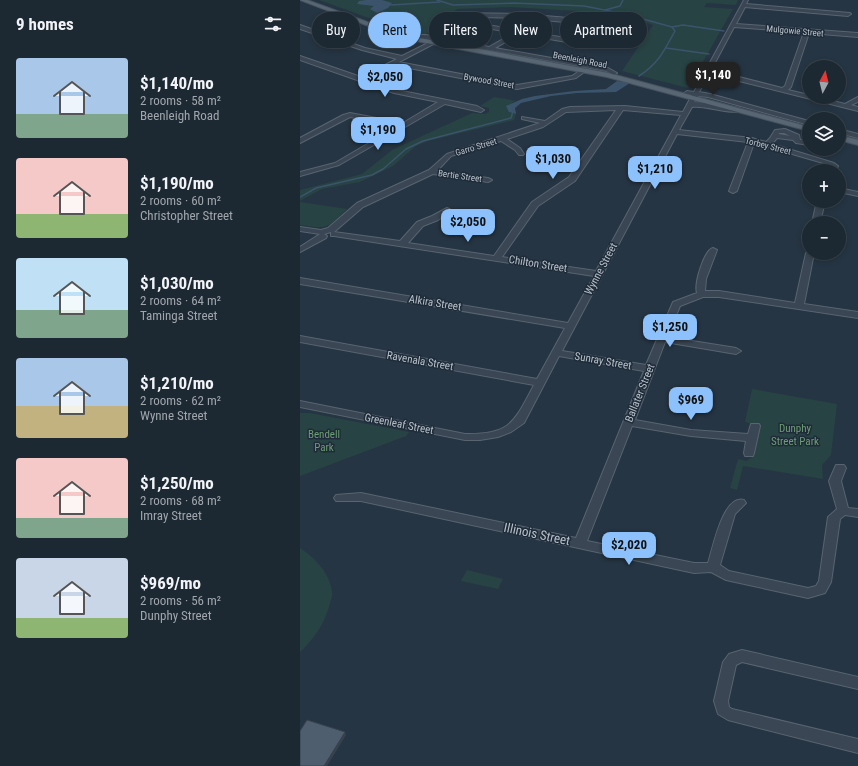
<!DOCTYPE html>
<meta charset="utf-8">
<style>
body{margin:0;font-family:"Roboto Condensed",sans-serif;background:#25303a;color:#f1f3f6;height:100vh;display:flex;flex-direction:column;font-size:15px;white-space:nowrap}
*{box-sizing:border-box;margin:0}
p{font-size:13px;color:#a0a6ac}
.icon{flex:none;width:22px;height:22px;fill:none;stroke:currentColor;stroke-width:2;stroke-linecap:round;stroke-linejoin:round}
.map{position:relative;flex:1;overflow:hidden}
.drawer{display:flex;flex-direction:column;background:#1c2832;width:300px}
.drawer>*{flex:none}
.top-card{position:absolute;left:12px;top:12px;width:380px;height:36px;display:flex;gap:8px}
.needle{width:26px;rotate:7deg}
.tools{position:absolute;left:502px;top:60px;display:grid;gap:8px}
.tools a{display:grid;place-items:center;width:44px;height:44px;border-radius:50%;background:#1c2832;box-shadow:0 2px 6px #0003,0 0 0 1px #3a444d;font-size:20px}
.price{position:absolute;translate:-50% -34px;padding:0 9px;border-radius:8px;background:#8dc1fb;color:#111;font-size:13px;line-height:26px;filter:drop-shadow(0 1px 2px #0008)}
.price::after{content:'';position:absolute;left:50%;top:24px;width:12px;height:9px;margin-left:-6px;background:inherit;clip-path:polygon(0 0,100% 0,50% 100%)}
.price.current{background:#222;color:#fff}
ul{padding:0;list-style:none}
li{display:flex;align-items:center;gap:12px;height:100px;padding:0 16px}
li span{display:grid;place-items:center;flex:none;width:112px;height:80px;border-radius:4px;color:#555}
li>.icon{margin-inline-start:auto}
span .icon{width:48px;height:48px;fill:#fffc;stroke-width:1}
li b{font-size:17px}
h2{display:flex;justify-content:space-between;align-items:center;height:48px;padding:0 16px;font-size:17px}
.chip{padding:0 14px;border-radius:18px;background:#1c2832;box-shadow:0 2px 6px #0003,0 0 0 1px #3a444d;font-size:14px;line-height:36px}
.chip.current{background:#8dc1fb;color:#111}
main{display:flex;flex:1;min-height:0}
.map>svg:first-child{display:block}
</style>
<main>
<section class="drawer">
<h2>9 homes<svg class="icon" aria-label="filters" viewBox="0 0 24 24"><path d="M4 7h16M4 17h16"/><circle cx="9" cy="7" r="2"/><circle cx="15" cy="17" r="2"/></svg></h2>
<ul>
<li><span style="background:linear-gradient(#a9c7e8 70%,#7fa58c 0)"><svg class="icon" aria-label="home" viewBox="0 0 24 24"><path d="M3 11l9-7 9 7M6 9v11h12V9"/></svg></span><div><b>$1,140/mo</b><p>2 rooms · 58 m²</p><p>Beenleigh Road</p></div></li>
<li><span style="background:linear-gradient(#f6c9c9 70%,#8fb573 0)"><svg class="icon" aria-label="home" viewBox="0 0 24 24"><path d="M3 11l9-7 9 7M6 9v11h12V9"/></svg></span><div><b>$1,190/mo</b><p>2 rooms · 60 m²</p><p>Christopher Street</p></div></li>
<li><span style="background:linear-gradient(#bfe0f5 65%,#7fa58c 0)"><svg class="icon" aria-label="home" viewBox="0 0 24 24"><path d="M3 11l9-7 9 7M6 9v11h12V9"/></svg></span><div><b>$1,030/mo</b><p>2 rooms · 64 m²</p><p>Taminga Street</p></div></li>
<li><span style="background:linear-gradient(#a9c7e8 60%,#c2b280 0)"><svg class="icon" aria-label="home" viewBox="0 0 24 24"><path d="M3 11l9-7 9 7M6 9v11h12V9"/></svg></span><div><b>$1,210/mo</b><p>2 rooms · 62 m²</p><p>Wynne Street</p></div></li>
<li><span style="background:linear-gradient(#f6c9c9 75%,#7fa58c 0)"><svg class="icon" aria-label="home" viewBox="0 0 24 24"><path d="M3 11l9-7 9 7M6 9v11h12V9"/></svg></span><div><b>$1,250/mo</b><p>2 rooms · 68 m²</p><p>Imray Street</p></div></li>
<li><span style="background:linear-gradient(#c9d6e8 75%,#8fb573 0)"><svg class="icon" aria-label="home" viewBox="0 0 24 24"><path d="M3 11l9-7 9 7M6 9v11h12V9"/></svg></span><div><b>$969/mo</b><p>2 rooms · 56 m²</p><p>Dunphy Street</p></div></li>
</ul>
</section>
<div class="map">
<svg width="558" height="766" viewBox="0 0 558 766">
<rect width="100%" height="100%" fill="#263543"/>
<g fill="#284344">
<polygon points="19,0 438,0 436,5 407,3 404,7 433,9 388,88 322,71 353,25 331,18 295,12 210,7 157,9 133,29 124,35 116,35"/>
<polygon points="194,97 217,101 213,102 209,112 216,114 214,120 128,141 116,146 93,166 60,182 22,189 0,201 0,190 62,174 92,150 172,113 185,114 189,112 189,108 180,106"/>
<path d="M0,202l47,7c-20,20 -19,20 -47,16z"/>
<polygon points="452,389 537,404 531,455 522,465 523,479 443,466 437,490 430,488 438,459 446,461 452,457 459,426 445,422"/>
<polygon points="0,413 10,413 109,432 106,436 0,476"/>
<path d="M0,548c15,10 29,24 32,43 1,4 -1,8 -2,12 -5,20 -15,35 -30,49z"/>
<polygon points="167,570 203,579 198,589 161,581"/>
</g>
<g fill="#3b546c">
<polygon points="66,0 82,0 92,3 88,8 77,13 70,9 74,6 57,4 59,1"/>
<polygon points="317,81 330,83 316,92 277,93 251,96 221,103 215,108 216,114 209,112 206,106 222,99 235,96 274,91 306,89"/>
</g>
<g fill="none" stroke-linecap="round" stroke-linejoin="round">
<g stroke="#3b546c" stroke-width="1.5">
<path d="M137,0l16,5 61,-2 70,3 41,8 47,13 3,4c-11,20 -16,32 -36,45"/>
<polyline points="91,5 140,2"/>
<polyline points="305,10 320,6 323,0"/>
<polyline points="372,27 383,25 424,31"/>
<polyline points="366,48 409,54"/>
<polyline points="0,197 16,188 72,175 83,169 106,149 123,141 211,118 213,111"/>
</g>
<g stroke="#586470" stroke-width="2">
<g id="minor">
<path d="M444,0h4l-2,4 104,9 1,1 -3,2 -103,-9 -9,17 122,9v4l-49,-4 -18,54 -3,3 21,5v2h8l28,7 13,-7v5l-7,3 7,2v4l-123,-31 -27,-3 -9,15 11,2 99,27v4l-101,-28 -10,-1 -4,6 14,1 31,5 3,2c-8,6 -37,-5 -50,-3l-13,23 73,8 14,4 4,-4 5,-8 10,-1 14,6 1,5 9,1v4l-13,-2 -3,-3 -16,-2 -5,6 62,19 4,3 -2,5h-8l2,-6 -76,-22 -17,48 -4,2 -4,-2 19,-49 -71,-8 -115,217 84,14 27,-63 24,-9c-3,-9 7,-43 16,-45l4,2 -11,29 -1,12h14l76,12 11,-50 3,-2v2h5l-10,51 54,8v6l-139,-21h-16l-23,9 -13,31 69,11 5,3 -5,3 -71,-12 -30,78 56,10 57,4 3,-10h8l1,2 -6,27 -1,3h-8l-1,-3 2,-12 -55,-5 -59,-10 -45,115 107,22h14c5,-15 15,-69 36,-63l2,3 -11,11 -15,51 9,6 79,17 8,-2 3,-5 9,-64 9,-8 -8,-28 7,-16h8l2,3 -5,13 7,27 10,1v8l-13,-2 -5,4 -9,63 -6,11 -17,5 -82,-18 -15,-8 -17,1 -333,-72h-25l-2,-3 2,-3 25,-2 215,45 68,-167 -85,-15 -35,67 -13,9 -13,5 -18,3h-15l-165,-33v-6l165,33c46,1 49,-12 69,-49l-234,-43v-6l237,43 28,-51 -265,-44v-6l268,45 26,-47 -260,-40h-3v-4l-7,2 3,2 -1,2 -26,14v-5l20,-13 -20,-3v-4l21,3 7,-2 29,-25 72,-33 18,-16 93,-31 -18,-4v-2l23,4 17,-12 8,-2 55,-1 58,6 9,-17 -8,-2 3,-2 7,1zM434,27l70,5 -19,54 -3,2 -47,-12 -26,-2zM316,110l-47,67 -37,25 -38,54 -86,-13 15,-17 15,-6 12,-8 1,-2 -4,-2 -15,8 -15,6 -17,19 -66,-9 29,-25 70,-33 55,8 4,-2 -4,-2 -51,-7 14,-15 50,-15 14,9 4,5h4l1,-1 -4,-6 -13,-9 36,-12 23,-15zM323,110l58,5 -85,156 -94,-14 36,-51 37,-25zM479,133h5l6,3 -11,-2z"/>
<path d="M154,13l67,1 95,8 9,3v2l-16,19 -13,1 -76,-13 -25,14 113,20 9,5 -3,2 -8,-4 -22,-4 -145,-26 -40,21 118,23 55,-9 12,-8 3,2 -11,8 -59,11 -123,-24 -28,14 31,11 80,16 7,4 -3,2 -36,-8 -106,61 -39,11v-4l35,-9 63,-37 -48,-9 -50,26v-5l43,-23 7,-2 53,10 35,-21 -44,-9 -94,-33v-4l61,21 36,-18 -35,-9 -62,-21v-4l65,23 37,8 32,-16 -22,-2v-2l2,-1h12l63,12 25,-14 -44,-8 -1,-3 6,-5 -23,-1v-2zM181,17l40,1 99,9 -13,15 -11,1 -121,-20z"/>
<polygon points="539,129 558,134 558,138 539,133"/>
<polygon points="539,188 558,192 558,196 539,192"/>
<polygon points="517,201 525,201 520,223 512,223"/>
<polygon points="442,650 558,677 558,689 442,662 436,665 428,701 429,707 432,709 558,739 558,753 428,720 418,714 414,701 423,662 429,654"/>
</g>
</g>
<g stroke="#47525f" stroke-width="2">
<g id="major">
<polygon points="0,0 7,0 103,35 308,73 509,127 509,131 307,77 100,38"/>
<polygon points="539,135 558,140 558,145 539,140"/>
</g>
</g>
<use href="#minor" fill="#3a4653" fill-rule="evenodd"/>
<use href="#major" fill="#586673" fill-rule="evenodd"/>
</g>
<polygon fill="#37424d" points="45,732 46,735 27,766 24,766"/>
<polygon fill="#4f5e6e" stroke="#37424d" points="7,720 45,732 24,766 0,766 0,731"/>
<g text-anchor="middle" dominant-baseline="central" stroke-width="3" stroke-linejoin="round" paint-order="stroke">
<g font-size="9" fill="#b7c1cc" stroke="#1f2b38">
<text transform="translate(495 31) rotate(5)">Mulgowie Street</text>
<text transform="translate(280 60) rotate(11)">Beenleigh Road</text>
<text transform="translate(189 81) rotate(10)">Bywood Street</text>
<text transform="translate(468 146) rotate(14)">Torbey Street</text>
<text transform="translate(176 147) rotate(-17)">Garro Street</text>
<text transform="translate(160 176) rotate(8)">Bertie Street</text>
</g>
<g font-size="11" fill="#b7c1cc" stroke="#1f2b38">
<text transform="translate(238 264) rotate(9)">Chilton Street</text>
<text transform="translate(301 269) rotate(-62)">Wynne Street</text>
<text transform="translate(135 303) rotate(9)">Alkira Street</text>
<text transform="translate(120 361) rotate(10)">Ravenala Street</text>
<text transform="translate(303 361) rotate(10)">Sunray Street</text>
<text transform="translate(340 393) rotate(-68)">Ballater Street</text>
<text transform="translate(99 424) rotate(11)">Greenleaf Street</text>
</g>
<g font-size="11" fill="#6e9e75" stroke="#1f2b38">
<text x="495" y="428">Dunphy<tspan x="495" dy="13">Street Park</tspan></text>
<text x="24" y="434">Bendell<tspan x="24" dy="13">Park</tspan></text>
</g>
<g font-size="13" fill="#b7c1cc" stroke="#1f2b38">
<text transform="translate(237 534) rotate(12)">Illinois Street</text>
</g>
</g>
</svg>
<div class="tools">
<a><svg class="needle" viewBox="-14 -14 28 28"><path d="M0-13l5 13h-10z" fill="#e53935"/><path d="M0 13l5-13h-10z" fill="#a0a6ac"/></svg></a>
<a><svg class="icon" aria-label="layers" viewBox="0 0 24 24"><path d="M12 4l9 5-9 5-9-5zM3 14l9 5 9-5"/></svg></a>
<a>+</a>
<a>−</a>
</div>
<b class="price current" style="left:413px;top:96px">$1,140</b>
<b class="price" style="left:85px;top:98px">$2,050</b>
<b class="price" style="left:78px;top:151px">$1,190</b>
<b class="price" style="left:253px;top:180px">$1,030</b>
<b class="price" style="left:355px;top:190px">$1,210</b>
<b class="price" style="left:168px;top:243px">$2,050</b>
<b class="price" style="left:370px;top:348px">$1,250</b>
<b class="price" style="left:391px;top:421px">$969</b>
<b class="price" style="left:329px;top:566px">$2,020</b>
<div class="top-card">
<a class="chip">Buy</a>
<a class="chip current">Rent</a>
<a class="chip">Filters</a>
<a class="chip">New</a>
<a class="chip">Apartment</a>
</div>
</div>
</main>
